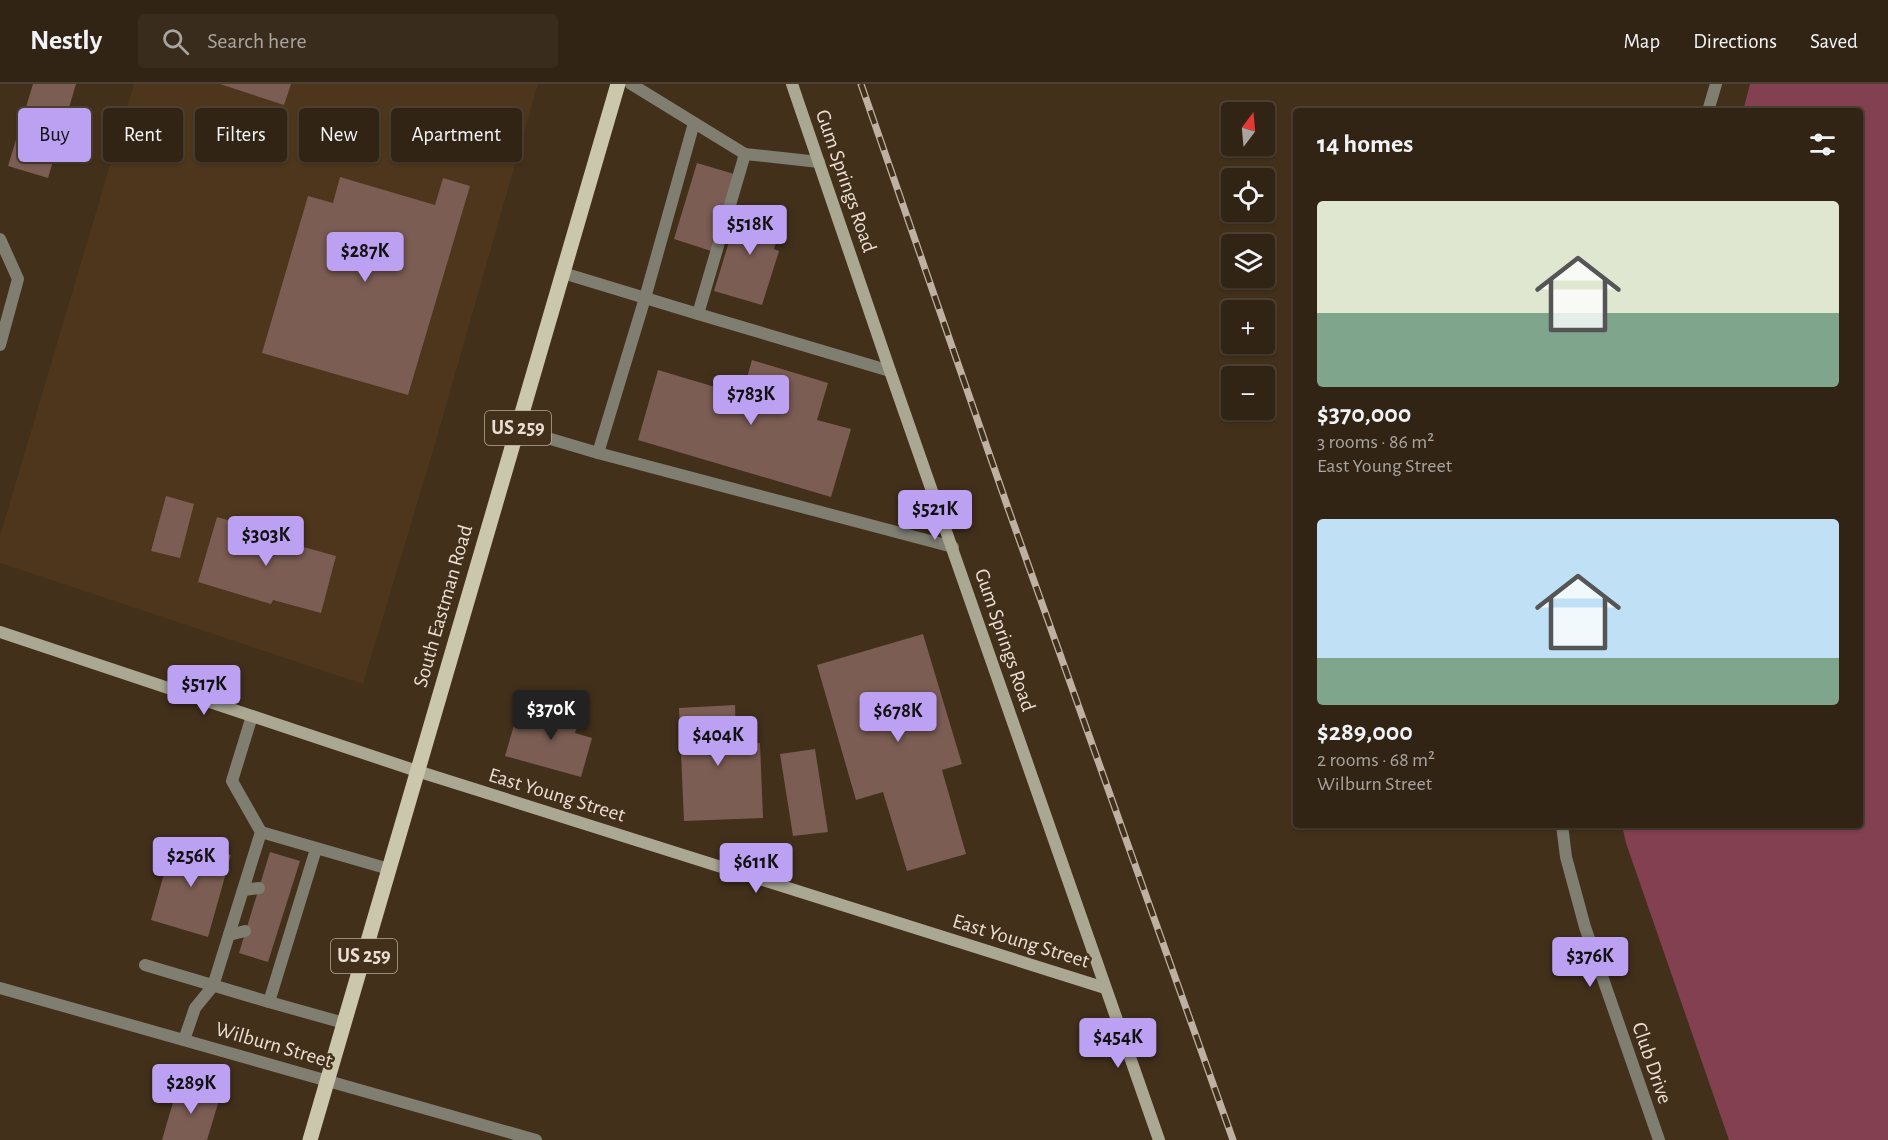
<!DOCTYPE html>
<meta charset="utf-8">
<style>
body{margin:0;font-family:"Alegreya Sans",sans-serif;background:#3a2c1d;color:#f1f3f6;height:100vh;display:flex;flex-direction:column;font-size:22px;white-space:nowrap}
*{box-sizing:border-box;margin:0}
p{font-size:20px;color:#a8a4a0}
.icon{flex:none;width:33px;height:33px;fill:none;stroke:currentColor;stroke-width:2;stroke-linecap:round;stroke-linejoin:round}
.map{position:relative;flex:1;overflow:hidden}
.details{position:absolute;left:1293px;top:24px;width:570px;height:720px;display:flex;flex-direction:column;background:#322414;border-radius:6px;box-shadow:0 2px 4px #0004,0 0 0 2px #4d4134}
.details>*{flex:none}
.top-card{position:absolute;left:18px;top:24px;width:570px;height:54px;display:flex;gap:12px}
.needle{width:39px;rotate:16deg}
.buttons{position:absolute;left:1221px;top:18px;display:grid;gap:12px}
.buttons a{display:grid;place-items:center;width:54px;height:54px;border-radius:6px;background:#322414;box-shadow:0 2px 4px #0004,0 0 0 2px #4d4134;font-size:30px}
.price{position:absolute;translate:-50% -51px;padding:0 14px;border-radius:6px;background:#bca0f2;color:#111;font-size:20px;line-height:39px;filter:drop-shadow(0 2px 3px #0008)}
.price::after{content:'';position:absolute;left:50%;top:36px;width:18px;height:14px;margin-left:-9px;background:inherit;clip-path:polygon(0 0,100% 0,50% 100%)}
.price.selected{background:#222;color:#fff}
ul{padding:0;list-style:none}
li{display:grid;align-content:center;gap:12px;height:318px;padding:0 24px}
li span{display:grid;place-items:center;height:186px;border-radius:6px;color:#555}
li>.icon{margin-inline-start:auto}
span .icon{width:108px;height:108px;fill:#fffc;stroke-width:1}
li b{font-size:26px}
h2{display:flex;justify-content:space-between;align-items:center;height:72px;padding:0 24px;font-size:26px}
.tag{padding:0 21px;border-radius:6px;background:#322414;box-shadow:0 2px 4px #0004,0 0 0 2px #4d4134;font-size:21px;line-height:54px}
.tag.selected{background:#bca0f2;color:#111}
header{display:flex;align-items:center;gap:36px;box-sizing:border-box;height:84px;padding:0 30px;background:#322414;border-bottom:2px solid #4d4134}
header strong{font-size:28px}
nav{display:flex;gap:33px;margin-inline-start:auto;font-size:21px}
.search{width:420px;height:54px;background:#3a2c1d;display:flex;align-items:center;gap:15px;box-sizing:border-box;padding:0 21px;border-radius:6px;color:#a8a4a0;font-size:22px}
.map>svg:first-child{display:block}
</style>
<header>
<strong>Nestly</strong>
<div class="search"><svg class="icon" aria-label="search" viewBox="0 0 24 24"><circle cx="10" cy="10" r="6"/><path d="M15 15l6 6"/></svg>Search here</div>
<nav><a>Map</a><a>Directions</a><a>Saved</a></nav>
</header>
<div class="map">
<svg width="1888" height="1056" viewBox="0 0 1888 1056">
<rect width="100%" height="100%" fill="#42301b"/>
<polygon fill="#4d361b" points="134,0 538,0 438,350 363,600 0,479 0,452"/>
<polygon fill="#824051" points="1750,0 1888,0 1888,1056 1729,1056 1626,759 1622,741 1860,741 1860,27 1743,27"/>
<g fill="#7b5d53">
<polygon points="33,0 76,0 48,94 8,82"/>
<polygon points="220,0 291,0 284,21"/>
<polygon points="697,79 734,90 711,167 674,155"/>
<polygon points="340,93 435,121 443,94 470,102 408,311 262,269 308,112 333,119"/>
<polygon points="740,121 784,134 774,165 779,167 762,221 714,207"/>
<polygon points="752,276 828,299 817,336 851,345 831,413 638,356 658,286 742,311"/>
<polygon points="166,412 194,420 180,474 151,467"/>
<polygon points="217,433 290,454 289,459 336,472 321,529 273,516 271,520 198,498"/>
<polygon points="923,550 962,680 942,686 966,770 907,787 883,708 856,716 817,581"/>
<polygon points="546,618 581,628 575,649 592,654 581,693 505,672 517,631 540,638"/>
<polygon points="735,621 736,660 760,659 763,734 684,737 679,624"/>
<polygon points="815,665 828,748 793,752 780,670"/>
<polygon points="174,754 231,771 208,853 151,836"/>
<polygon points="270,768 300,777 268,878 239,869"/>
<polygon points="178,1001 220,1013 207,1056 162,1056"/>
</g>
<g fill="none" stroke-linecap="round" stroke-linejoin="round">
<g stroke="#7f7e71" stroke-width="12">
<polyline points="745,70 819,78"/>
<polyline points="0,155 18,195 0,261"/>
<polyline points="563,189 698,230 745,70 631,0"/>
<polyline points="698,230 890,287"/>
<polyline points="517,345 598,369 953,463"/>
<polyline points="598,369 645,214 694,39"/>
<polyline points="261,748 389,785"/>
<polyline points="316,765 269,918 344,939"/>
<polyline points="244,806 259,804"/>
<polyline points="229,851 245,847"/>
<polyline points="145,881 269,918"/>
<polyline points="184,956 195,924 213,902 261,748 232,697 252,632"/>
</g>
<g stroke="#7f7e71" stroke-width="12">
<polyline points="1708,27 1716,0"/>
<polyline points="1562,741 1566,773 1585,843 1659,1056"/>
<polyline points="0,904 536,1056"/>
</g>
<g stroke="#aaa793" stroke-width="12">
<polyline points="792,0 890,287 1159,1056"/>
<polyline points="0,548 417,687 1105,904"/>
</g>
<polyline stroke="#cbc7ad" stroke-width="15" points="310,1056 618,0"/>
<g stroke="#beb1a2" stroke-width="7">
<polyline id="rail" points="861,0 1008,424 1233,1056"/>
</g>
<use href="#rail" stroke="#42301b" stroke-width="4.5" stroke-dasharray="14" stroke-linecap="butt"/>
</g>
<g text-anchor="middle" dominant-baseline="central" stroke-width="5" stroke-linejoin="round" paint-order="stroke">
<g fill="#42301b" stroke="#b8aa9b" stroke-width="1.5">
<rect x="485" y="327" width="66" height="34" rx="4.5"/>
<rect x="331" y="855" width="66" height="34" rx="4.5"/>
</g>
<g font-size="20" font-weight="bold" fill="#eaded2">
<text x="518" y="344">US 259</text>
<text x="364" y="872">US 259</text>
</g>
<g font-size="21" fill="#eaded2" stroke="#42301b">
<text transform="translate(846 97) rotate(71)">Gum Springs Road</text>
<text transform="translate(443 522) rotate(-74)">South Eastman Road</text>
<text transform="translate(1005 556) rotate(71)">Gum Springs Road</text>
<text transform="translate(557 711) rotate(17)">East Young Street</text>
<text transform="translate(1021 857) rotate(17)">East Young Street</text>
<text transform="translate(274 961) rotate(16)">Wilburn Street</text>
<text transform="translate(1652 979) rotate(71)">Club Drive</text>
</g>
</g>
</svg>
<div class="buttons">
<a><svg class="needle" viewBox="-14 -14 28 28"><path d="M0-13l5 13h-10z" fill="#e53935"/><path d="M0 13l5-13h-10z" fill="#a8a4a0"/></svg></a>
<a><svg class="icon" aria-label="locate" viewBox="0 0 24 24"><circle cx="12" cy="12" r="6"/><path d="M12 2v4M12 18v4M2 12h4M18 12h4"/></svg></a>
<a><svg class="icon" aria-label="layers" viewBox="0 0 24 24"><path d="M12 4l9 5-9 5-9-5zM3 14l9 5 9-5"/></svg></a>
<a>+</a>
<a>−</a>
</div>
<b class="price" style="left:750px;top:172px">$518K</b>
<b class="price" style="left:365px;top:199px">$287K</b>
<b class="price" style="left:751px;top:342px">$783K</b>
<b class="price" style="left:935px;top:457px">$521K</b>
<b class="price" style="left:266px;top:483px">$303K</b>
<b class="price" style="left:204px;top:632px">$517K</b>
<b class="price selected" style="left:551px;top:657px">$370K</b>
<b class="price" style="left:898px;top:659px">$678K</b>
<b class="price" style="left:718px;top:683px">$404K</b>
<b class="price" style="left:191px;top:804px">$256K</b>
<b class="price" style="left:756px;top:810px">$611K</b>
<b class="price" style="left:1590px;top:904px">$376K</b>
<b class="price" style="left:1118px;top:985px">$454K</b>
<b class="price" style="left:191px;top:1031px">$289K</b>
<div class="top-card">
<a class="tag selected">Buy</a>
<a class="tag">Rent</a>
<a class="tag">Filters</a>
<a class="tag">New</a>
<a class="tag">Apartment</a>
</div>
<section class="details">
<h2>14 homes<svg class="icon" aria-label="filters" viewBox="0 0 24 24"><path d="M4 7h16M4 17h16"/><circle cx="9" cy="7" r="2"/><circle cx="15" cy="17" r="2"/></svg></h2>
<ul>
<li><span style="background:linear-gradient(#dfe7d0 60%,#7fa58c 0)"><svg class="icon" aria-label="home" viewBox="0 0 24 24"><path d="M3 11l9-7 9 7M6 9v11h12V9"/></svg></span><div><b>$370,000</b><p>3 rooms · 86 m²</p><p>East Young Street</p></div></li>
<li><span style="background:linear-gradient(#bfe0f5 75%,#7fa58c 0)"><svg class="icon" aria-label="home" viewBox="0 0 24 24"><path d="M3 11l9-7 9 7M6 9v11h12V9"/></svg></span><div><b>$289,000</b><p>2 rooms · 68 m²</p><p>Wilburn Street</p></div></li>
</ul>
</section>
</div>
